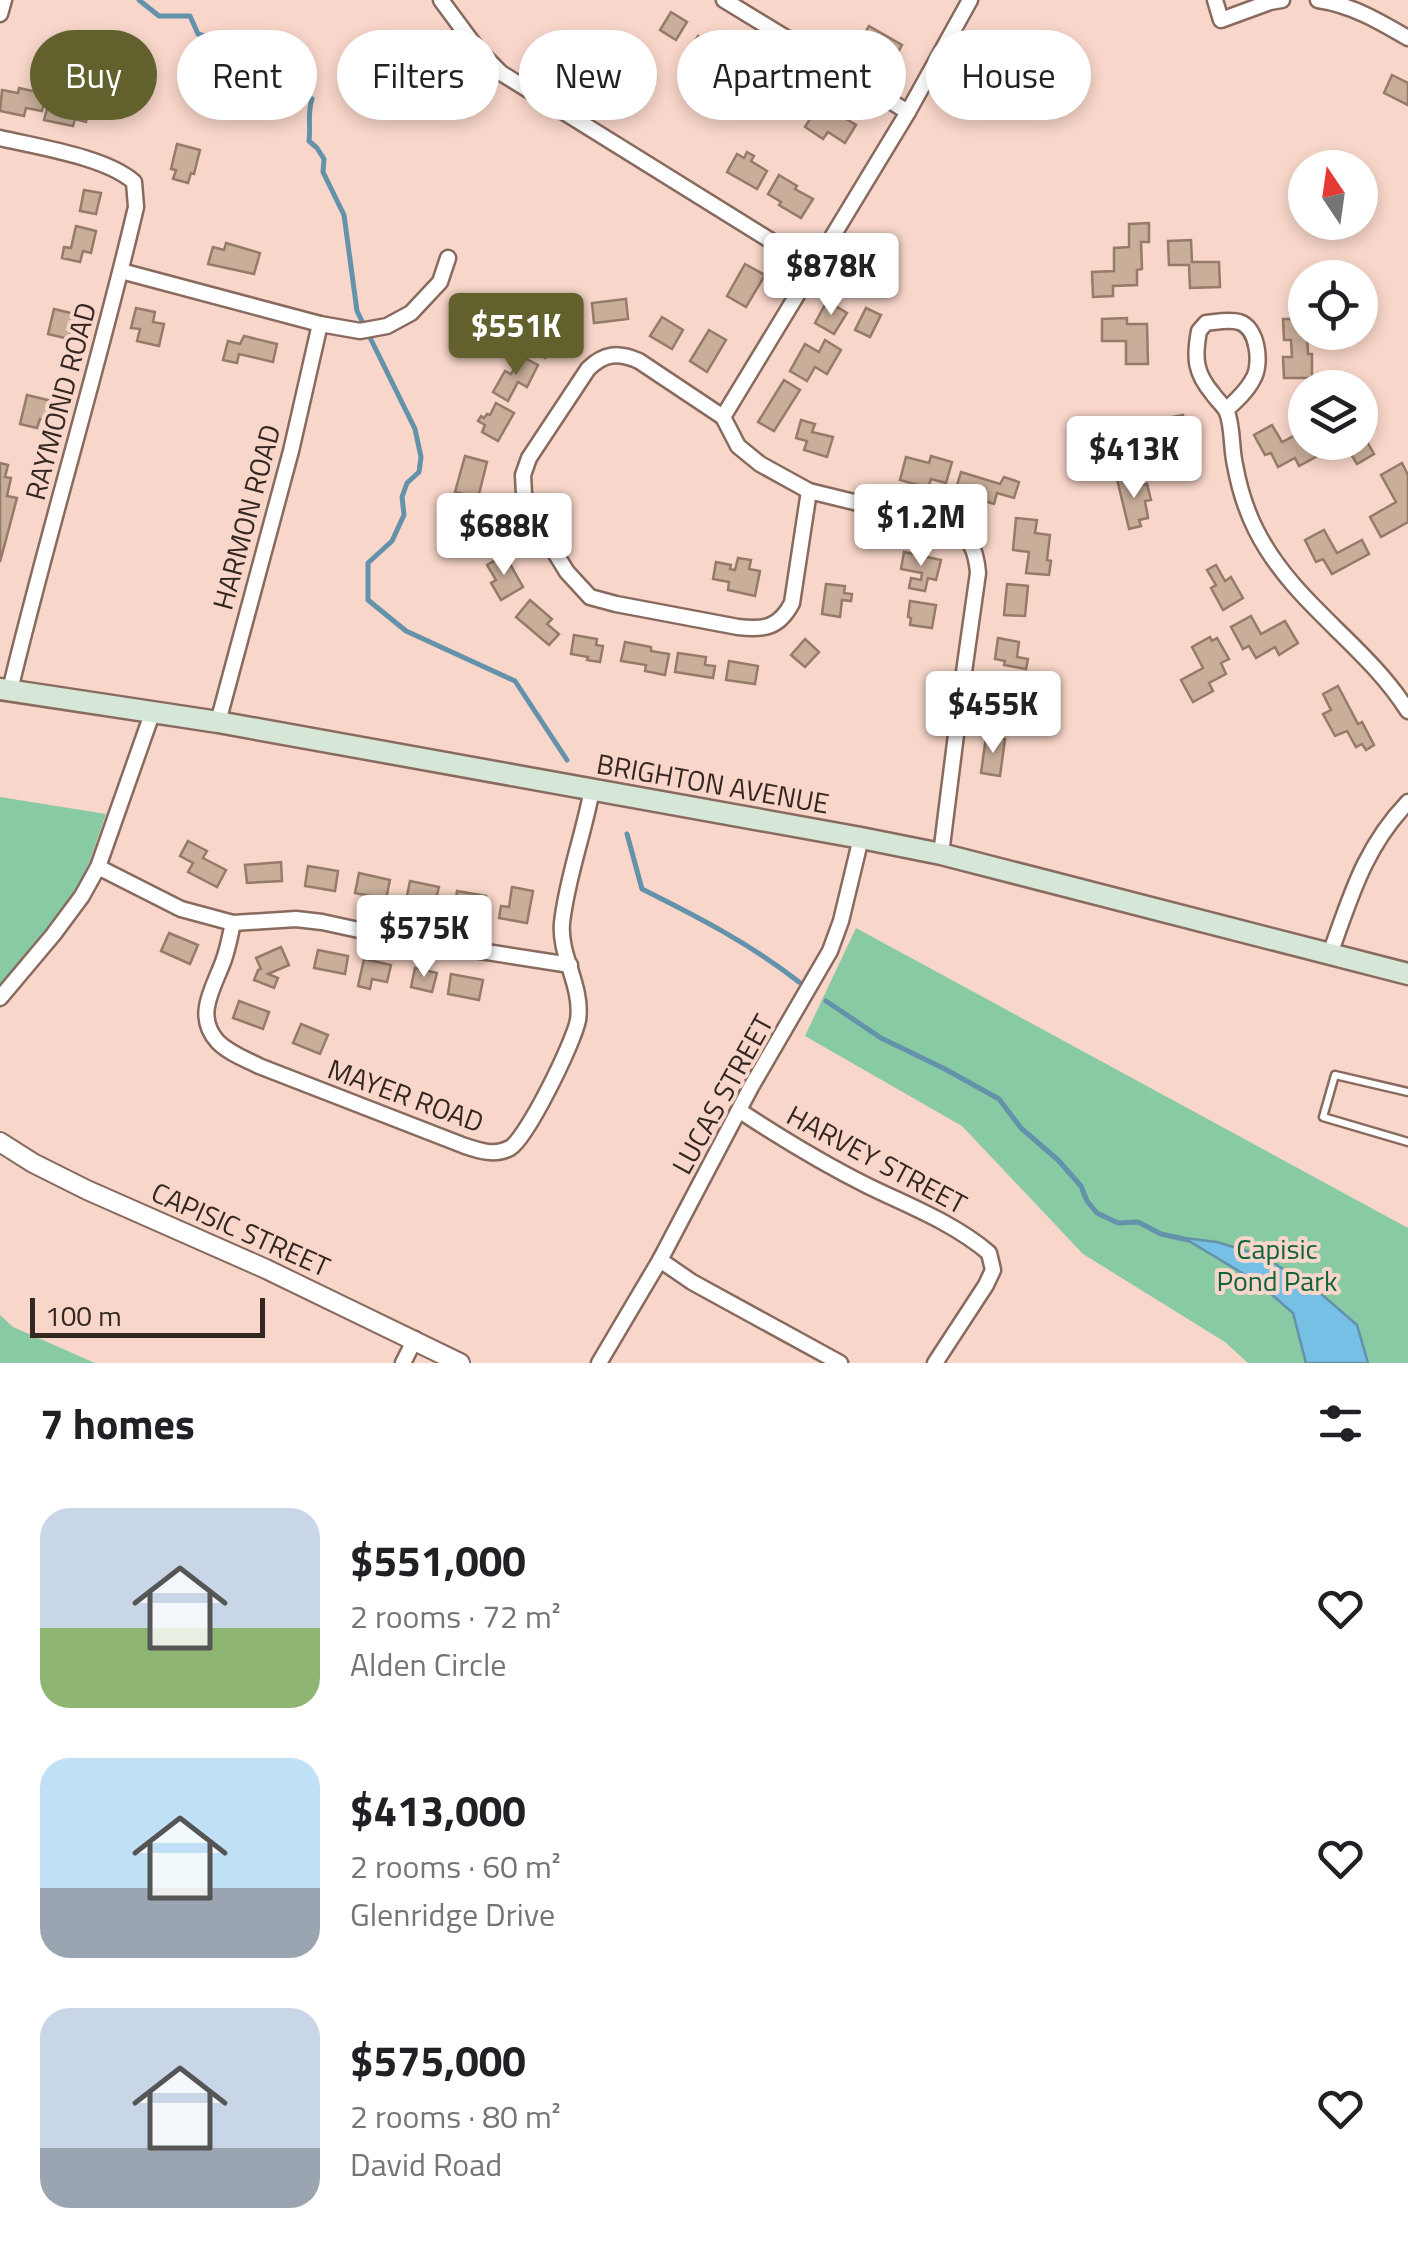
<!DOCTYPE html>
<meta charset="utf-8">
<style>
body{margin:0;font-family:"Titillium Web",sans-serif;background:#f6f6f6;color:#202124;height:100vh;display:flex;flex-direction:column;font-size:38px;white-space:nowrap}
*{box-sizing:border-box;margin:0}
p{font-size:32px;color:#757577}
.icon{flex:none;width:55px;height:55px;fill:none;stroke:currentColor;stroke-width:2;stroke-linecap:round;stroke-linejoin:round}
.map{position:relative;height:1363px;overflow:hidden}
.details{display:flex;flex-direction:column;background:#fff;flex:1}
.details>*{flex:none}
.hud{position:absolute;left:30px;top:30px;width:1350px;height:90px;display:flex;gap:20px}
.needle{width:65px;rotate:347deg}
.fabs{position:absolute;left:1288px;top:150px;display:grid;gap:20px}
.fabs a{display:grid;place-items:center;width:90px;height:90px;border-radius:50%;background:#fff;box-shadow:0 5px 15px #0003;font-size:50px}
.scale{position:absolute;left:30px;bottom:25px;width:235px;box-sizing:border-box;padding-left:10px;border:5px solid #342722;border-top:0;font-size:28px;line-height:35px;white-space:nowrap;color:#342722;-webkit-text-stroke:8px #f8d6c9;paint-order:stroke}
.price{position:absolute;translate:-50% -85px;padding:0 22px;border-radius:10px;background:#fff;color:#222;font-size:32px;line-height:65px;filter:drop-shadow(0 2px 5px #0008)}
.price::after{content:'';position:absolute;left:50%;top:60px;width:30px;height:22px;margin-left:-15px;background:inherit;clip-path:polygon(0 0,100% 0,50% 100%)}
.price.on{background:#62602d;color:#fff}
ul{padding:0;list-style:none}
li{display:flex;align-items:center;gap:30px;height:250px;padding:0 40px}
li span{display:grid;place-items:center;flex:none;width:280px;height:200px;border-radius:30px;color:#555}
li>.icon{margin-inline-start:auto}
span .icon{width:120px;height:120px;fill:#fffc;stroke-width:1}
li b{font-size:42px}
h2{display:flex;justify-content:space-between;align-items:center;height:120px;padding:0 40px;font-size:42px}
.pill{padding:0 35px;border-radius:45px;background:#fff;box-shadow:0 5px 15px #0003;font-size:35px;line-height:90px}
.pill.on{background:#62602d;color:#fff}
.map>svg:first-child{display:block}
</style>
<div class="map">
<svg width="1408" height="1363" viewBox="0 0 1408 1363">
<rect width="100%" height="100%" fill="#f8d6c9"/>
<g fill="#87caa3">
<polygon points="0,797 106,814 82,883 67,909 0,990"/>
<polygon points="856,928 1408,1228 1408,1363 1248,1363 1225,1342 1083,1254 962,1126 805,1036"/>
<polygon points="0,1315 13,1327 95,1363 0,1363"/>
</g>
<polygon fill="#77c0e5" stroke="#6392aa" stroke-width="2.5" points="1184,1238 1217,1242 1263,1256 1319,1292 1357,1325 1368,1363 1306,1363 1293,1313 1257,1282"/>
<g fill="none" stroke-linecap="round" stroke-linejoin="round">
<g stroke="#6392aa" stroke-width="5">
<path d="M139,0l20,16h31l8,18 7,2 14,-3 19,8 11,10 28,8 21,29 14,11c-5,14 -1,27 -3,42l8,7 7,11 -1,13 21,43 13,96 58,118 6,28 -2,15 -12,11 -5,14 2,18 -12,26 -24,22v37l38,31 109,50 52,79"/>
<path d="M627,834l15,55c54,27 109,55 157,93"/>
<polyline points="826,1001 881,1038 945,1069 999,1099 1021,1128 1058,1160 1081,1186 1087,1201 1097,1213 1118,1223 1138,1222 1161,1234 1188,1240"/>
</g>
</g>
<g fill="#c9ae9a" stroke="#957b68" stroke-width="2.5">
<polygon points="671,12 687,22 676,40 660,30"/>
<polygon points="869,26 902,45 892,63 859,43"/>
<polygon points="698,36 712,45 709,49 712,51 720,39 754,61 743,78 724,66 715,79 706,73 711,65 689,51"/>
<polygon points="763,68 810,95 799,113 753,86"/>
<polygon points="1392,75 1408,83 1408,105 1384,93"/>
<polygon points="19,88 46,94 42,111 26,108 24,116 0,111 2,90 18,93"/>
<polygon points="80,93 92,96 86,122 75,119 73,126 44,120 49,102 77,109"/>
<polygon points="820,103 856,125 845,143 828,132 823,139 805,127"/>
<polygon points="177,144 200,150 194,174 191,173 188,183 173,179 176,170 171,169"/>
<polygon points="747,152 754,156 751,161 767,171 757,189 727,172 737,154 744,158"/>
<polygon points="779,175 797,186 795,189 813,199 801,218 779,205 781,202 768,194"/>
<polygon points="84,190 101,193 96,214 80,211"/>
<polygon points="1149,223 1149,242 1141,242 1142,269 1137,270 1137,285 1113,286 1113,296 1093,297 1092,272 1114,271 1114,248 1129,247 1129,224"/>
<polygon points="76,226 96,231 91,253 83,251 80,262 62,258 64,247 71,248"/>
<polygon points="1191,240 1192,262 1219,262 1220,287 1190,288 1189,265 1169,265 1168,241"/>
<polygon points="226,243 260,253 254,274 208,264 213,247 224,250"/>
<polygon points="745,264 765,275 746,307 727,296"/>
<polygon points="626,299 628,319 594,323 592,303"/>
<polygon points="1291,300 1305,300 1305,332 1307,332 1308,354 1312,354 1312,378 1284,378 1283,357 1292,357 1291,340 1284,340 1283,319 1291,319"/>
<polygon points="827,301 847,313 834,334 815,323"/>
<polygon points="136,308 155,312 153,322 164,324 159,346 137,341 140,329 131,328"/>
<polygon points="866,308 881,315 870,337 855,330"/>
<polygon points="54,309 75,314 69,339 48,334"/>
<polygon points="555,309 576,324 562,344 558,341 545,358 528,345"/>
<polygon points="662,317 683,330 672,349 650,336"/>
<polygon points="1127,318 1127,324 1147,324 1148,364 1126,364 1126,341 1102,341 1102,319"/>
<polygon points="709,330 726,340 707,372 690,361"/>
<polygon points="244,336 277,344 273,362 239,354 237,363 223,360 228,341 240,344"/>
<polygon points="825,340 841,350 827,374 815,367 807,381 790,371 805,344 819,352"/>
<polygon points="521,356 538,365 527,387 518,382 508,401 493,392 505,371 511,374"/>
<polygon points="784,380 800,390 774,431 758,422"/>
<polygon points="27,395 52,401 47,420 40,419 37,428 20,424"/>
<polygon points="496,403 514,413 498,441 482,432 485,425 478,421 481,416 484,418 487,414 490,415"/>
<polygon points="1183,415 1186,432 1166,435 1168,444 1146,448 1141,423"/>
<polygon points="801,420 815,424 812,432 833,437 827,457 804,450 807,441 796,438"/>
<polygon points="1272,425 1282,442 1305,430 1305,442 1317,442 1323,453 1299,466 1295,458 1278,467 1271,453 1265,455 1254,435"/>
<polygon points="1360,429 1374,454 1357,464 1348,449 1342,452 1336,442 1360,442"/>
<polygon points="465,456 487,462 478,498 455,492"/>
<polygon points="931,456 952,462 946,483 931,479 928,488 900,480 906,457 929,463"/>
<polygon points="0,463 8,465 5,477 11,478 7,496 17,498 0,562"/>
<polygon points="1402,463 1408,475 1408,522 1381,537 1370,517 1396,502 1381,475"/>
<polygon points="961,472 1000,484 1004,477 1019,482 1014,498 997,493 994,504 955,492"/>
<polygon points="1134,476 1136,486 1147,484 1151,500 1145,501 1148,518 1139,520 1141,526 1129,529 1117,479"/>
<polygon points="481,508 496,536 477,545 463,517"/>
<polygon points="1016,518 1037,520 1035,533 1050,535 1047,560 1051,561 1049,575 1026,573 1029,552 1013,550"/>
<polygon points="1324,530 1337,553 1362,540 1369,554 1332,574 1323,559 1316,562 1305,540"/>
<polygon points="904,552 941,560 936,580 928,578 925,591 909,588 911,578 921,580 922,573 901,569"/>
<polygon points="505,555 523,587 501,600 491,583 496,580 487,565"/>
<polygon points="738,558 751,560 749,569 760,571 755,596 728,590 729,582 713,579 716,562 731,565 730,569 735,570"/>
<polygon points="1216,565 1225,581 1231,577 1243,598 1223,610 1211,588 1216,585 1207,570"/>
<polygon points="826,584 845,586 844,593 852,594 851,601 842,600 840,617 822,614"/>
<polygon points="1007,584 1028,586 1025,616 1004,615"/>
<polygon points="530,600 552,619 547,624 559,634 549,645 516,617"/>
<polygon points="910,601 936,605 932,628 910,625 911,618 908,617"/>
<polygon points="1251,616 1261,634 1285,621 1298,643 1279,655 1275,647 1256,658 1249,646 1243,649 1231,627"/>
<polygon points="574,635 597,639 596,645 603,646 600,662 587,660 588,657 571,654"/>
<polygon points="1210,637 1212,641 1217,638 1229,659 1221,663 1226,674 1209,683 1213,691 1193,702 1181,680 1203,668 1192,647"/>
<polygon points="998,638 1019,642 1017,657 1028,659 1026,669 1004,665 1005,661 995,659"/>
<polygon points="805,639 819,652 805,667 791,655"/>
<polygon points="625,642 651,647 651,651 669,654 665,675 645,671 646,665 621,661"/>
<polygon points="678,653 706,657 705,665 715,666 713,678 675,672"/>
<polygon points="729,661 758,666 755,684 726,680"/>
<polygon points="994,680 1015,683 1011,720 990,718"/>
<polygon points="1338,686 1358,724 1362,722 1374,745 1366,750 1362,744 1356,747 1347,731 1335,736 1323,714 1331,710 1323,694"/>
<polygon points="986,737 1005,739 1000,776 981,773"/>
<polygon points="188,841 207,851 203,858 226,870 217,887 188,872 193,863 180,856"/>
<polygon points="281,862 282,881 247,883 245,865"/>
<polygon points="308,866 338,871 335,891 305,886"/>
<polygon points="359,873 390,880 386,899 355,893"/>
<polygon points="410,881 439,887 434,906 406,901"/>
<polygon points="512,887 533,891 527,923 499,918 501,906 509,907"/>
<polygon points="457,891 486,896 483,917 454,912"/>
<polygon points="169,933 198,945 190,964 161,951"/>
<polygon points="281,947 289,965 268,974 278,978 274,988 254,980 258,970 261,969 256,958"/>
<polygon points="318,950 348,956 345,974 314,968"/>
<polygon points="364,959 391,965 387,982 372,979 370,989 358,986"/>
<polygon points="415,968 437,973 432,992 411,987"/>
<polygon points="451,974 483,980 479,1000 448,994"/>
<polygon points="239,1001 269,1012 263,1029 233,1018"/>
<polygon points="301,1024 328,1035 320,1054 293,1043"/>
</g>
<g fill="none" stroke-linecap="round" stroke-linejoin="round">
<g stroke="#886a5e" stroke-width="11">
<polyline id="service" points="1408,1092 1335,1075 1323,1117 1408,1142"/>
</g>
<g stroke="#886a5e" stroke-width="19">
<g id="minor">
<polyline points="441,0 478,50 501,73 813,267"/>
<polyline points="724,0 908,112"/>
<polyline points="1215,0 1221,20 1270,2 1282,0"/>
<path d="M1318,0c34,5 61,21 90,38"/>
<polyline points="0,14 4,0"/>
<path d="M0,138c38,9 106,19 134,44l2,25c-38,162 -87,321 -126,483"/>
<polyline points="121,271 320,324 360,331 387,326 411,313 440,282 448,258"/>
<path d="M1226,410c10,-9 21,-19 27,-31 9,-14 5,-52 -14,-57 -9,-3 -23,0 -33,1l-7,8c-5,27 -4,42 14,63 4,6 11,12 14,18 6,16 4,36 8,53 4,22 11,45 21,65 38,75 108,112 152,181"/>
<path d="M723,417l-84,-56c-21,-9 -35,-8 -51,8l-59,89 -6,17 1,19 6,18 37,60 23,25 26,7 122,23c26,3 41,1 54,-24l17,-112"/>
<polyline points="218,722 291,451 320,324"/>
<path d="M941,854l22,-175 15,-106c-2,-24 -8,-37 -30,-48l-139,-34 -49,-27 -22,-18 -15,-29 185,-305 62,-112"/>
<polyline points="98,867 181,909 233,923 296,919 322,922 391,937 570,965"/>
<path d="M233,923c-3,13 -5,26 -10,39 -10,27 -29,54 -5,80 11,11 27,17 41,24l206,80c15,5 30,10 45,2 17,-10 64,-106 68,-128 5,-34 -19,-64 -16,-97 5,-46 22,-89 30,-134"/>
<path d="M1330,954c21,-58 34,-106 78,-152"/>
<polyline points="0,998 53,935 82,896 98,867 153,711"/>
<path d="M740,1111c41,27 84,53 128,75 41,20 86,37 121,67l4,17 -7,15 -51,78"/>
<polyline points="660,1260 692,1282 840,1363"/>
<polyline points="403,1363 415,1339"/>
<polyline points="599,1363 660,1260 751,1087 830,951 841,921 861,838"/>
</g>
</g>
<g stroke="#886a5e" stroke-width="22">
<polyline id="tertiary" points="0,1142 33,1163 87,1190 266,1269 460,1363"/>
</g>
<g stroke="#886a5e" stroke-width="25">
<polyline id="secondary" points="0,689 218,722 861,838 941,854 1408,974"/>
</g>
<use href="#service" stroke="#fff" stroke-width="6"/>
<use href="#minor" stroke="#fff" stroke-width="14"/>
<use href="#tertiary" stroke="#fff" stroke-width="18"/>
<use href="#secondary" stroke="#d6e6d7" stroke-width="20"/>
</g>
<g text-anchor="middle" dominant-baseline="central" stroke-width="8" stroke-linejoin="round" paint-order="stroke">
<g font-size="28" fill="#342722" stroke="#f8d6c9">
<text transform="translate(60 401) rotate(-75)">RAYMOND ROAD</text>
<text transform="translate(246 517) rotate(-75)">HARMON ROAD</text>
<text transform="translate(713 783) rotate(10)">BRIGHTON AVENUE</text>
<text transform="translate(722 1094) rotate(-61)">LUCAS STREET</text>
<text transform="translate(406 1095) rotate(20)">MAYER ROAD</text>
<text transform="translate(877 1159) rotate(28)">HARVEY STREET</text>
<text transform="translate(241 1229) rotate(24)">CAPISIC STREET</text>
</g>
<g font-size="28" fill="#12633e" stroke="#f8d6c9">
<text x="1277" y="1248">Capisic<tspan x="1277" dy="32">Pond Park</tspan></text>
</g>
</g>
</svg>
<div class="fabs">
<a><svg class="needle" viewBox="-14 -14 28 28"><path d="M0-13l5 13h-10z" fill="#e53935"/><path d="M0 13l5-13h-10z" fill="#757577"/></svg></a>
<a><svg class="icon" aria-label="locate" viewBox="0 0 24 24"><circle cx="12" cy="12" r="6"/><path d="M12 2v4M12 18v4M2 12h4M18 12h4"/></svg></a>
<a><svg class="icon" aria-label="layers" viewBox="0 0 24 24"><path d="M12 4l9 5-9 5-9-5zM3 14l9 5 9-5"/></svg></a>
</div>
<div class="scale">100 m</div>
<b class="price" style="left:831px;top:318px">$878K</b>
<b class="price on" style="left:516px;top:378px">$551K</b>
<b class="price" style="left:1134px;top:501px">$413K</b>
<b class="price" style="left:921px;top:569px">$1.2M</b>
<b class="price" style="left:504px;top:578px">$688K</b>
<b class="price" style="left:993px;top:756px">$455K</b>
<b class="price" style="left:424px;top:980px">$575K</b>
<div class="hud">
<a class="pill on">Buy</a>
<a class="pill">Rent</a>
<a class="pill">Filters</a>
<a class="pill">New</a>
<a class="pill">Apartment</a>
<a class="pill">House</a>
</div>
</div>
<section class="details">
<h2>7 homes<svg class="icon" aria-label="filters" viewBox="0 0 24 24"><path d="M4 7h16M4 17h16"/><circle cx="9" cy="7" r="2"/><circle cx="15" cy="17" r="2"/></svg></h2>
<ul>
<li><span style="background:linear-gradient(#c9d6e8 60%,#8fb573 0)"><svg class="icon" aria-label="home" viewBox="0 0 24 24"><path d="M3 11l9-7 9 7M6 9v11h12V9"/></svg></span><div><b>$551,000</b><p>2 rooms · 72 m²</p><p>Alden Circle</p></div><svg class="icon" aria-label="heart" viewBox="0 0 24 24"><path d="M12 20l-8-8c-3-5 5-10 8-4 3-6 11-1 8 4z"/></svg></li>
<li><span style="background:linear-gradient(#bfe0f5 65%,#9aa5b1 0)"><svg class="icon" aria-label="home" viewBox="0 0 24 24"><path d="M3 11l9-7 9 7M6 9v11h12V9"/></svg></span><div><b>$413,000</b><p>2 rooms · 60 m²</p><p>Glenridge Drive</p></div><svg class="icon" aria-label="heart" viewBox="0 0 24 24"><path d="M12 20l-8-8c-3-5 5-10 8-4 3-6 11-1 8 4z"/></svg></li>
<li><span style="background:linear-gradient(#c9d6e8 70%,#9aa5b1 0)"><svg class="icon" aria-label="home" viewBox="0 0 24 24"><path d="M3 11l9-7 9 7M6 9v11h12V9"/></svg></span><div><b>$575,000</b><p>2 rooms · 80 m²</p><p>David Road</p></div><svg class="icon" aria-label="heart" viewBox="0 0 24 24"><path d="M12 20l-8-8c-3-5 5-10 8-4 3-6 11-1 8 4z"/></svg></li>
</ul>
</section>
